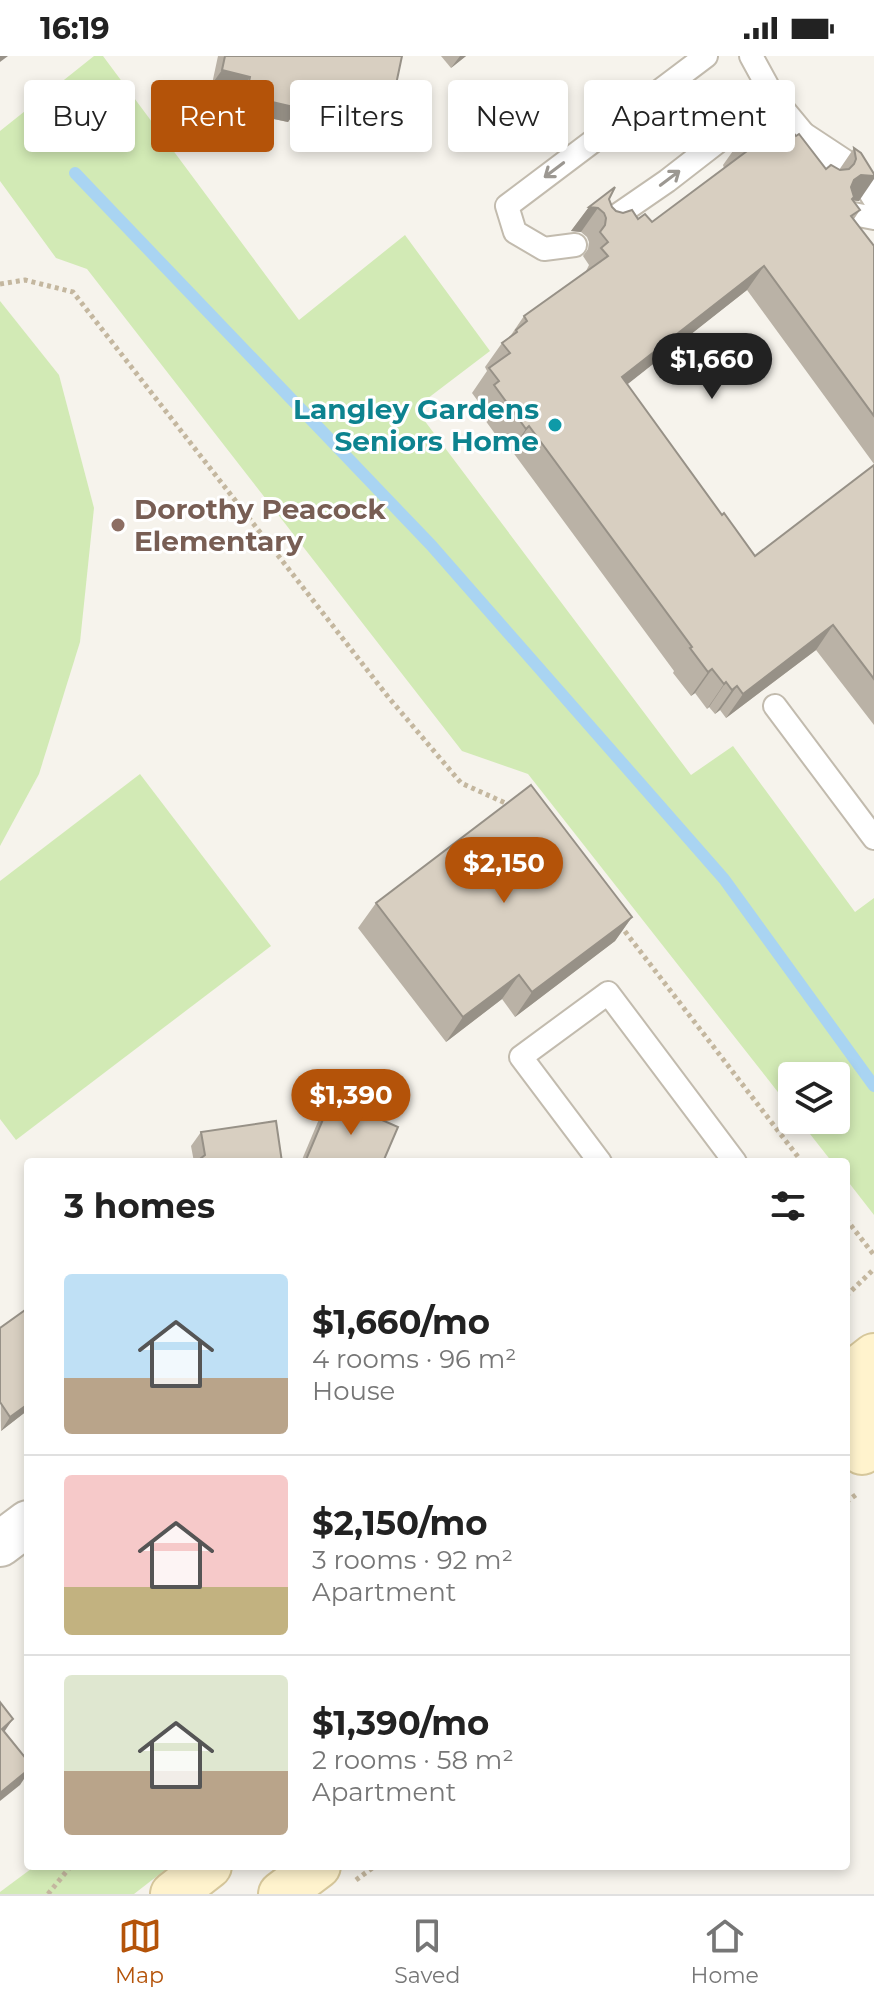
<!DOCTYPE html>
<meta charset="utf-8">
<style>
body{margin:0;font-family:Montserrat,sans-serif;background:#f6f6f6;color:#222;height:100vh;display:flex;flex-direction:column;font-size:30px;white-space:nowrap}
*{box-sizing:border-box;margin:0}
p{font-size:26px;color:#767676}
.icon{flex:none;width:44px;height:44px;fill:none;stroke:currentColor;stroke-width:2;stroke-linecap:round;stroke-linejoin:round}
.map{position:relative;flex:1;overflow:hidden}
.drawer{position:absolute;left:24px;top:1102px;width:826px;height:712px;display:flex;flex-direction:column;background:#fff;border-radius:8px;box-shadow:0 4px 12px #0003}
.drawer>*{flex:none}
.top-card{position:absolute;left:24px;top:24px;width:826px;height:72px;display:flex;gap:16px}
.buttons{position:absolute;left:778px;top:1006px;display:grid;gap:16px}
.buttons a{display:grid;place-items:center;width:72px;height:72px;border-radius:8px;background:#fff;box-shadow:0 4px 12px #0003;font-size:40px}
.price{position:absolute;translate:-50% -68px;padding:0 18px;border-radius:28px;background:#b45309;color:#fff;font-size:26px;line-height:52px;filter:drop-shadow(0 2px 4px #0008)}
.price::after{content:'';position:absolute;left:50%;top:48px;width:24px;height:18px;margin-left:-12px;background:inherit;clip-path:polygon(0 0,100% 0,50% 100%)}
.price.active{background:#222;color:#fff}
ul{padding:0;list-style:none}
li{display:flex;align-items:center;gap:24px;height:200px;padding:0 40px}
li+li{border-top:2px solid #e0e0e0}
li span{display:grid;place-items:center;flex:none;width:224px;height:160px;border-radius:8px;color:#555}
li>.icon{margin-inline-start:auto}
span .icon{width:96px;height:96px;fill:#fffc;stroke-width:1}
li b{font-size:34px}
h2{display:flex;justify-content:space-between;align-items:center;height:96px;padding:0 40px;font-size:34px}
.chip{padding:0 28px;border-radius:8px;background:#fff;box-shadow:0 4px 12px #0003;font-size:28px;line-height:72px}
.chip.active{background:#b45309;color:#fff}
.status{display:flex;justify-content:space-between;align-items:center;height:56px;padding:0 40px;background:#fff;direction:ltr}
.status svg{height:22px;fill:currentColor}
.dock{display:flex;justify-content:space-around;align-items:center;height:112px;border-top:2px solid #e0e0e0;background:#fff;font-size:22px;color:#767676}
.dock a{display:grid;justify-items:center;gap:4px}
.dock .active{color:#b45309}
.map>svg:first-child{display:block}
</style>
<div class="status"><b>16:19</b><svg viewBox="0 0 49 12"><path d="M0 12V9h3v3zM5 12V6h3v6zM10 12V3h3v9zM15 12V0h3v12zM26 1h20v11H26zM47 4h2v5h-2z"/></svg></div>
<div class="map">
<svg width="874" height="1838" viewBox="0 0 874 1838">
<rect width="100%" height="100%" fill="#f6f3ec"/>
<g fill="#d2eab5">
<polygon points="94,0 103,0 299,264 405,179 490,295 415,352 691,719 733,690 855,856 874,842 874,1159 846,1123 846,1106 832,1106 799,1064 836,1064 836,1020 792,1020 792,1054 528,718 462,695 87,213 56,202 0,125 0,75"/>
<polygon points="0,245 59,319 94,452 80,586 39,718 0,790"/>
<polygon points="140,718 271,890 16,1084 0,1063 0,825"/>
<polygon points="35,1810 170,1810 134,1838 0,1838 0,1836"/>
</g>
<g fill="none" stroke-linecap="round" stroke-linejoin="round">
<polyline stroke="#a9d4f2" stroke-width="12" points="75,117 431,489 724,823 874,1030"/>
<g stroke="#c2bbae" stroke-width="26">
<g id="lane">
<polyline points="751,0 774,42 803,77 822,118"/>
<polyline points="804,78 854,111 874,143"/>
<polyline points="848,157 874,162"/>
<polyline points="606,167 667,125 774,42"/>
<polyline points="575,189 544,193 515,176 507,150 706,0"/>
<polyline points="775,650 874,782"/>
<polyline points="600,1106 521,1001 608,937 735,1106"/>
</g>
</g>
<g stroke="#c2bbae" stroke-width="48">
<polyline id="street" points="0,1488 28,1467"/>
</g>
<g stroke="#d6c79b" stroke-width="48">
<g id="secondary">
<polyline points="846,1322 874,1300"/>
<polyline points="862,1396 862,1363 874,1348"/>
<polyline points="173,1838 209,1810"/>
<polyline points="281,1838 318,1810"/>
</g>
</g>
<g stroke="#c4b79f" stroke-width="5" stroke-dasharray="4 4" stroke-linecap="butt">
<polyline points="0,228 25,224 73,236 389,642 461,727 512,750"/>
<polyline points="620,869 802,1106"/>
<polyline points="846,1163 874,1199"/>
<polyline points="846,1240 874,1213"/>
<polyline points="846,1446 857,1438"/>
<polyline points="356,1824 375,1810"/>
<polyline points="48,1838 71,1810"/>
</g>
<use href="#lane" stroke="#fff" stroke-width="22"/>
<use href="#street" stroke="#fff" stroke-width="44"/>
<use href="#secondary" stroke="#fff3cd" stroke-width="44"/>
</g>
<g fill="#bab2a6">
<polygon points="218,0 402,0 390,57 380,71 297,53 288,66 236,55 240,35 212,28"/>
<polygon points="441,0 466,0 451,12"/>
<polygon points="796,80 826,113 839,114 854,92 861,97 859,145 853,144 860,154 854,163 874,190 874,408 747,234 627,328 722,459 755,500 874,409 874,669 816,594 726,662 720,654 715,658 709,651 707,653 695,637 691,640 673,617 674,615 512,395 509,397 477,353 480,348 472,337 487,315 485,311 502,287 509,282 524,260 585,217 589,209 583,200 588,193 589,186 587,181 581,176 571,175 589,151 609,143 612,151 616,155 652,166 724,112 723,109 740,85"/>
<polygon points="376,847 632,861 615,885 515,961 502,943 446,986 358,872"/>
<polygon points="332,1042 383,1106 301,1106 322,1056"/>
<polygon points="201,1076 282,1106 194,1106 191,1090"/>
<polygon points="28,1252 28,1354 1,1375 0,1272"/>
</g>
<g fill="#979187">
<polygon points="0,0 8,0 0,6"/>
<polygon points="460,0 466,0 451,12"/>
<polygon points="222,14 250,21 240,35 212,28"/>
<polygon points="301,37 390,57 380,71 297,53 288,66 236,55 246,40"/>
<polygon points="861,119 874,120 874,123 859,145 844,144 854,124"/>
<polygon points="589,151 598,152 581,176 571,175"/>
<polygon points="764,210 747,234 605,346 622,321"/>
<polygon points="529,370 512,395 509,397 526,373"/>
<polygon points="833,569 816,594 726,662 743,638"/>
<polygon points="712,613 695,637 691,640 708,616"/>
<polygon points="726,626 709,651 707,653 724,628"/>
<polygon points="737,630 720,654 715,658 732,634"/>
<polygon points="632,861 615,885 515,961 532,936"/>
<polygon points="519,919 502,943 446,986 463,961"/>
<polygon points="28,1348 28,1354 1,1375 10,1361"/>
<polygon points="13,1663 0,1682 0,1675"/>
<polygon points="28,1714 28,1717 20,1729 0,1745 0,1737"/>
</g>
<g fill="#d8cfc1" stroke="#979187" stroke-width="2">
<polygon points="225,0 402,0 390,57 301,37 298,52 246,40 250,21 222,14"/>
<polygon points="778,56 796,80 799,78 826,113 831,109 840,114 849,113 854,108 856,103 854,92 861,97 874,118 874,120 861,119 854,124 851,131 854,141 852,143 860,154 851,160 874,190 874,360 764,210 622,321 722,459 724,457 755,500 874,409 874,623 833,569 743,638 737,630 732,634 726,626 724,628 712,613 708,616 690,592 692,591 529,370 526,373 494,329 499,325 489,312 510,297 502,287 517,276 516,274 527,265 524,260 608,200 601,192 608,186 600,176 605,169 606,162 604,157 598,152 589,151 615,131 609,143 612,151 616,155 623,157 632,154 638,163 645,158 652,166 747,95 740,85"/>
<polygon points="531,729 632,861 532,936 519,919 463,961 376,847"/>
<polygon points="332,1042 398,1071 383,1106 305,1106"/>
<polygon points="276,1065 282,1106 196,1106 205,1099 201,1076"/>
<polygon points="28,1252 28,1348 10,1361 0,1346 0,1272"/>
<polygon points="0,1646 13,1663 2,1673 28,1705 28,1714 0,1737"/>
</g>
<defs><path id="oneway-shaft" d="M-6 0H5M1.5-3L5.5 0L1.5 3" fill="none" stroke-width="1.6" stroke-linecap="round" stroke-linejoin="round" transform="scale(2)"/></defs>
<g stroke="#9c9892">
<use href="#oneway-shaft" transform="translate(554 114) rotate(143)"/>
<use href="#oneway-shaft" transform="translate(670 122) rotate(-37)"/>
</g>
<circle fill="#0f9aa8" stroke="#fff" stroke-width="3" cx="555" cy="369" r="8"/>
<circle fill="#8d6e63" stroke="#fff" stroke-width="3" cx="118" cy="469" r="8"/>
<g text-anchor="middle" dominant-baseline="central" stroke-width="6" stroke-linejoin="round" paint-order="stroke">
<g font-size="28" font-weight="bold" fill="#0d838f" stroke="#fff" text-anchor="end">
<text x="539" y="353">Langley Gardens<tspan x="539" dy="32">Seniors Home</tspan></text>
</g>
<g font-size="28" font-weight="bold" fill="#785e54" stroke="#fff" text-anchor="start">
<text x="134" y="453">Dorothy Peacock<tspan x="134" dy="32">Elementary</tspan></text>
</g>
</g>
</svg>
<div class="buttons">
<a><svg class="icon" aria-label="layers" viewBox="0 0 24 24"><path d="M12 4l9 5-9 5-9-5zM3 14l9 5 9-5"/></svg></a>
</div>
<b class="price active" style="left:712px;top:345px">$1,660</b>
<b class="price" style="left:504px;top:849px">$2,150</b>
<b class="price" style="left:351px;top:1081px">$1,390</b>
<div class="top-card">
<a class="chip">Buy</a>
<a class="chip active">Rent</a>
<a class="chip">Filters</a>
<a class="chip">New</a>
<a class="chip">Apartment</a>
</div>
<section class="drawer">
<h2>3 homes<svg class="icon" aria-label="filters" viewBox="0 0 24 24"><path d="M4 7h16M4 17h16"/><circle cx="9" cy="7" r="2"/><circle cx="15" cy="17" r="2"/></svg></h2>
<ul>
<li><span style="background:linear-gradient(#bfe0f5 65%,#b9a48a 0)"><svg class="icon" aria-label="home" viewBox="0 0 24 24"><path d="M3 11l9-7 9 7M6 9v11h12V9"/></svg></span><div><b>$1,660/mo</b><p>4 rooms · 96 m²</p><p>House</p></div></li>
<li><span style="background:linear-gradient(#f6c9c9 70%,#c2b280 0)"><svg class="icon" aria-label="home" viewBox="0 0 24 24"><path d="M3 11l9-7 9 7M6 9v11h12V9"/></svg></span><div><b>$2,150/mo</b><p>3 rooms · 92 m²</p><p>Apartment</p></div></li>
<li><span style="background:linear-gradient(#dfe7d0 60%,#b9a48a 0)"><svg class="icon" aria-label="home" viewBox="0 0 24 24"><path d="M3 11l9-7 9 7M6 9v11h12V9"/></svg></span><div><b>$1,390/mo</b><p>2 rooms · 58 m²</p><p>Apartment</p></div></li>
</ul>
</section>
</div>
<nav class="dock">
<a class="active"><svg class="icon" aria-label="map" viewBox="0 0 24 24"><path d="M3 6l6-2 6 2 6-2v14l-6 2-6-2-6 2zM9 4v14M15 6v14"/></svg>Map</a>
<a><svg class="icon" aria-label="saved" viewBox="0 0 24 24"><path d="M7 4h10v16l-5-4-5 4z"/></svg>Saved</a>
<a><svg class="icon" aria-label="home" viewBox="0 0 24 24"><path d="M3 11l9-7 9 7M6 9v11h12V9"/></svg>Home</a>
</nav>
